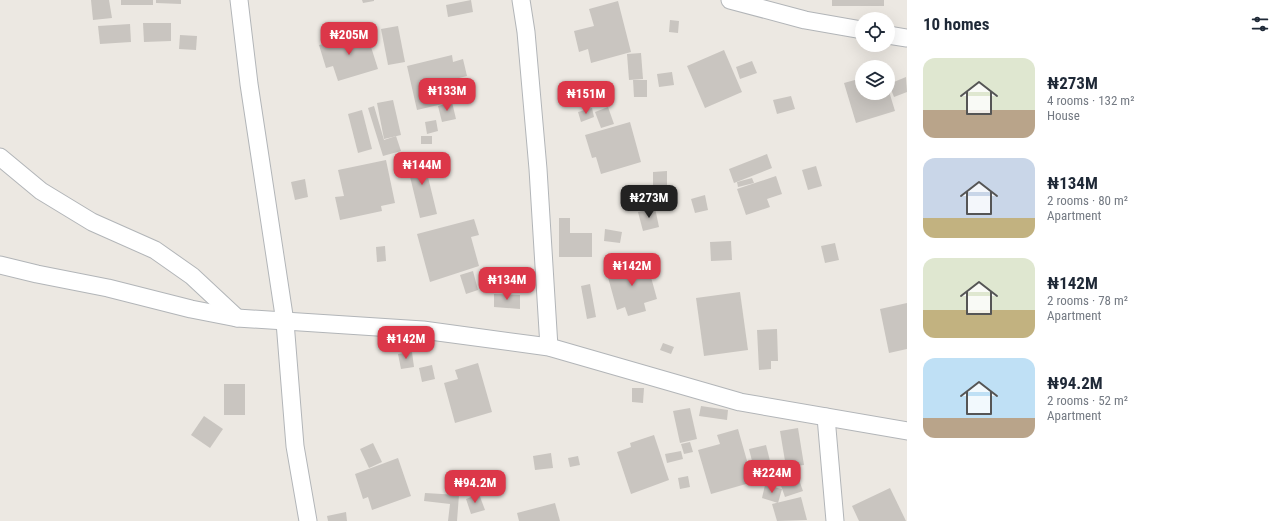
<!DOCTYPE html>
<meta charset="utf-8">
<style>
body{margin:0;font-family:"Roboto Condensed",sans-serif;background:#f2f2f3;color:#1f2937;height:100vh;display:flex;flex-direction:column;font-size:15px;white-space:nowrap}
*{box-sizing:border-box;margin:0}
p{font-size:13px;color:#747a83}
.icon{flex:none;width:22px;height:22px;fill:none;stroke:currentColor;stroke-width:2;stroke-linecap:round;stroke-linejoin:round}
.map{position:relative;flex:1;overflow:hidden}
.drawer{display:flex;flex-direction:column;background:#fff;width:380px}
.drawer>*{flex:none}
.controls{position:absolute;left:855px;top:12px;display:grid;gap:8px}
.controls a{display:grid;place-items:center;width:40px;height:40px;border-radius:50%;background:#fff;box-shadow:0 4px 16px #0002;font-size:20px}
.price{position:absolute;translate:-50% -34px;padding:0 9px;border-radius:8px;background:#dc3749;color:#fff;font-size:13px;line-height:26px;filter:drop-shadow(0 1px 2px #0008)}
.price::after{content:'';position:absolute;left:50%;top:24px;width:12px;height:9px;margin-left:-6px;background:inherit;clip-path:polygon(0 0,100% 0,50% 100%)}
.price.active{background:#222;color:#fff}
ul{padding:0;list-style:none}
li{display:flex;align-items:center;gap:12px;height:100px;padding:0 16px}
li span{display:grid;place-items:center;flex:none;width:112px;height:80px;border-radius:12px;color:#555}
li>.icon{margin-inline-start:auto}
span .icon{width:48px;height:48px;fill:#fffc;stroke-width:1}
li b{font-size:17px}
h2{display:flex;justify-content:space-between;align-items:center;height:48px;padding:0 16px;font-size:17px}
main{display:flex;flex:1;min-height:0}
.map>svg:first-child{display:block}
</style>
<main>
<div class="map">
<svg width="907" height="521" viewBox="0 0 907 521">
<rect width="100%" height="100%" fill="#ece8e2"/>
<g fill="#c9c5c0">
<polygon points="91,0 109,0 112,18 93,20"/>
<rect x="121" y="0" width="32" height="5"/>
<polygon points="156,0 181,0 181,4 156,3"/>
<polygon points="362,0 374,0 374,1 363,3"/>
<polygon points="471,0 473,12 448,17 446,5"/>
<rect x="832" y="0" width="52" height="6"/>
<polygon points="618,1 631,52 591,63 588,49 579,52 574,31 594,26 589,9"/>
<polygon points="670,20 679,21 678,33 669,32"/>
<polygon points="143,23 171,23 171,41 144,42"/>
<polygon points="130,24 131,42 100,44 98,26"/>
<polygon points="398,26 405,62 388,65 381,29"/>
<polygon points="366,31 378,69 338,81 333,66 326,68 319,45"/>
<polygon points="180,35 197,36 196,50 179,49"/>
<polygon points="724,50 742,92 705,108 687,66"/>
<polygon points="641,53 643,79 629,80 627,54"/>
<polygon points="452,55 453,62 463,59 467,76 459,78 464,99 417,110 407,66"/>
<polygon points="752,61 757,73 740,79 736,67"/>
<polygon points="672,72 674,85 659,87 657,74"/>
<polygon points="906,77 907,92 894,97 889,84"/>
<polygon points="862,78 862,93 888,93 888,88 895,111 856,123 844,83"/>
<polygon points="633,80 647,80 647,97 634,97"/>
<polygon points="791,96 795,109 777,114 773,100"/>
<polygon points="393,100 401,135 384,139 377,103"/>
<polygon points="452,102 456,119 442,122 438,106"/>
<polygon points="374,106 384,140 396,136 401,151 383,156 368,108"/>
<polygon points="608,107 614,124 601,128 595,112"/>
<polygon points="592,108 594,117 581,122 578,112"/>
<polygon points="362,110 372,149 358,153 348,114"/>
<polygon points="436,120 438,131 427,134 425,122"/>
<polygon points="630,122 641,162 601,174 596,157 592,158 585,135"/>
<rect x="421" y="136" width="11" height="8"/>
<polygon points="767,154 772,168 734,183 729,169"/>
<polygon points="425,156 429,172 427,173 437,214 420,218 406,160"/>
<polygon points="386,160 395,203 381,206 382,211 340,220 335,197 344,196 338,170"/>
<polygon points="816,166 822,186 808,190 802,170"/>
<polygon points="667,171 667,195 653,195 653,172"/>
<polygon points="776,176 782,194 767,199 770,207 746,215 737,189"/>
<polygon points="752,178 754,183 738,187 737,182"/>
<polygon points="305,179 308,197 295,200 291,182"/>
<polygon points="705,195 708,210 695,213 691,199"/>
<polygon points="655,208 659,227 643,231 638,212"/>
<polygon points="559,218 570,218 570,233 592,233 592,257 559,257"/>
<polygon points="474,219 479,235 471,237 479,266 430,282 417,234"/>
<polygon points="605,229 622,232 620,243 604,241"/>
<polygon points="731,241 732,260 711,261 710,242"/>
<polygon points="835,243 839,260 825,263 821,246"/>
<polygon points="385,246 386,261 377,262 376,247"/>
<polygon points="646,259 657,299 644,303 646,311 628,316 625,307 617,310 606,270"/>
<polygon points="473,271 478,290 466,294 460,275"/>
<polygon points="590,284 596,317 587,319 581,286"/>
<polygon points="740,292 748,350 704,356 696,298"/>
<polygon points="494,294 520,295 520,309 494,307"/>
<polygon points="907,303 907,349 889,353 880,309"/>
<polygon points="777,329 778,361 771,361 771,369 759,370 757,330"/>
<polygon points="663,343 674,347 671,354 660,350"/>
<polygon points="412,352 414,367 401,369 398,354"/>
<polygon points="478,363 492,412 455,423 444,383 458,379 455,370"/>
<polygon points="432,365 435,379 422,382 419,368"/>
<rect x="224" y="384" width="21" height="31"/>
<polygon points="632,388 644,388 643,403 632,402"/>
<polygon points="701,406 728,410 727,420 699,416"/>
<polygon points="690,408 697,439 680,443 673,411"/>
<polygon points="204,416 223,429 210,448 191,435"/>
<polygon points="798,428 804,465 786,467 780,431"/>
<polygon points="738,429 753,482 711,494 698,450 720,444 717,435"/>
<polygon points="654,435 669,480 631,494 617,452 631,447 630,443"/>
<polygon points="690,442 693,452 684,454 681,444"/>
<polygon points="373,443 382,462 369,468 360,449"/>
<polygon points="766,445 773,473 756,477 749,449"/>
<polygon points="681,451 683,459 667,463 665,454"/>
<polygon points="551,453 553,468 535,470 533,456"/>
<polygon points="578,456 580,465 570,467 568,458"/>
<polygon points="398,458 411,496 372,510 368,497 363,499 355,474"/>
<polygon points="688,476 690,487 680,489 678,478"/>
<polygon points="798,477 803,491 785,497 780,483"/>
<polygon points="765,485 782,489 778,503 762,498"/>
<polygon points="890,488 906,521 859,521 852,506"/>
<polygon points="425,493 459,495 457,521 448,521 450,504 424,501"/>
<polygon points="479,494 485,510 471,514 466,499"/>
<polygon points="801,497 807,520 777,521 772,504"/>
<polygon points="555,503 560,521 519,521 517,513"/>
<polygon points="346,512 347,521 328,521 327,516"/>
</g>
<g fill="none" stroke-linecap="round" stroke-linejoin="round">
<g stroke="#b2b5b8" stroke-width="19">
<g id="minor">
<polyline points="239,0 249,84 285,322 295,446 308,521"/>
<polyline points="521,0 526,32 538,169 549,347"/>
<polyline points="730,0 805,20 862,30"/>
<polyline points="888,35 907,38"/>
<polyline points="0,157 41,191 92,222 155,250 192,276 237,318"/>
<polyline points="0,265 37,274 108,288 191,309 237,318 423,330 549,347 740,402 907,431"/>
<polyline points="826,417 835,521"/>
</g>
</g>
<use href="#minor" stroke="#fff" stroke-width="17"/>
</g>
</svg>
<div class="controls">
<a><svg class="icon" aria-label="locate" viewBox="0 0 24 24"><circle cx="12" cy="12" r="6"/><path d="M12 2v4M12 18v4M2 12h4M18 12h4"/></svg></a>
<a><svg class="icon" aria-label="layers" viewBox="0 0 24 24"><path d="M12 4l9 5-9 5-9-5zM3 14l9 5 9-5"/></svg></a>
</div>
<b class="price" style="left:349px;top:56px">₦205M</b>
<b class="price" style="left:447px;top:112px">₦133M</b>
<b class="price" style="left:586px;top:115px">₦151M</b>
<b class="price" style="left:422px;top:186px">₦144M</b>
<b class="price active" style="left:649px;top:219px">₦273M</b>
<b class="price" style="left:632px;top:287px">₦142M</b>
<b class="price" style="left:507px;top:301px">₦134M</b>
<b class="price" style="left:406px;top:360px">₦142M</b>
<b class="price" style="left:772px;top:494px">₦224M</b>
<b class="price" style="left:475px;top:504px">₦94.2M</b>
</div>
<section class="drawer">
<h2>10 homes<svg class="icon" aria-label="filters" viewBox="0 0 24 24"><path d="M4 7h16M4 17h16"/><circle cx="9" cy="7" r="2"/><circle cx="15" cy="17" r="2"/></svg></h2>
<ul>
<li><span style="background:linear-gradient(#dfe7d0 65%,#b9a48a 0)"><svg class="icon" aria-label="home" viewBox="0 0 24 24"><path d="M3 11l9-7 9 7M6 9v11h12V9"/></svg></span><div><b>₦273M</b><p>4 rooms · 132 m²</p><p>House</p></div></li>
<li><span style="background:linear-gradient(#c9d6e8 75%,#c2b280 0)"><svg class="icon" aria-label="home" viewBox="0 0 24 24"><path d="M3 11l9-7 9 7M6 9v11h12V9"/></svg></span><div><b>₦134M</b><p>2 rooms · 80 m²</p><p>Apartment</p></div></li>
<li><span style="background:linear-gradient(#dfe7d0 65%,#c2b280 0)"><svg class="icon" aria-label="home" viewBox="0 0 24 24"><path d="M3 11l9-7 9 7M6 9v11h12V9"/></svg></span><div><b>₦142M</b><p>2 rooms · 78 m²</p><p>Apartment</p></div></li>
<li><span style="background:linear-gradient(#bfe0f5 75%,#b9a48a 0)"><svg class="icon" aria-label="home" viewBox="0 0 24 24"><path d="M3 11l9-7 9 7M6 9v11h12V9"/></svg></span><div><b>₦94.2M</b><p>2 rooms · 52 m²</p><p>Apartment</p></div></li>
</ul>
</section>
</main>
